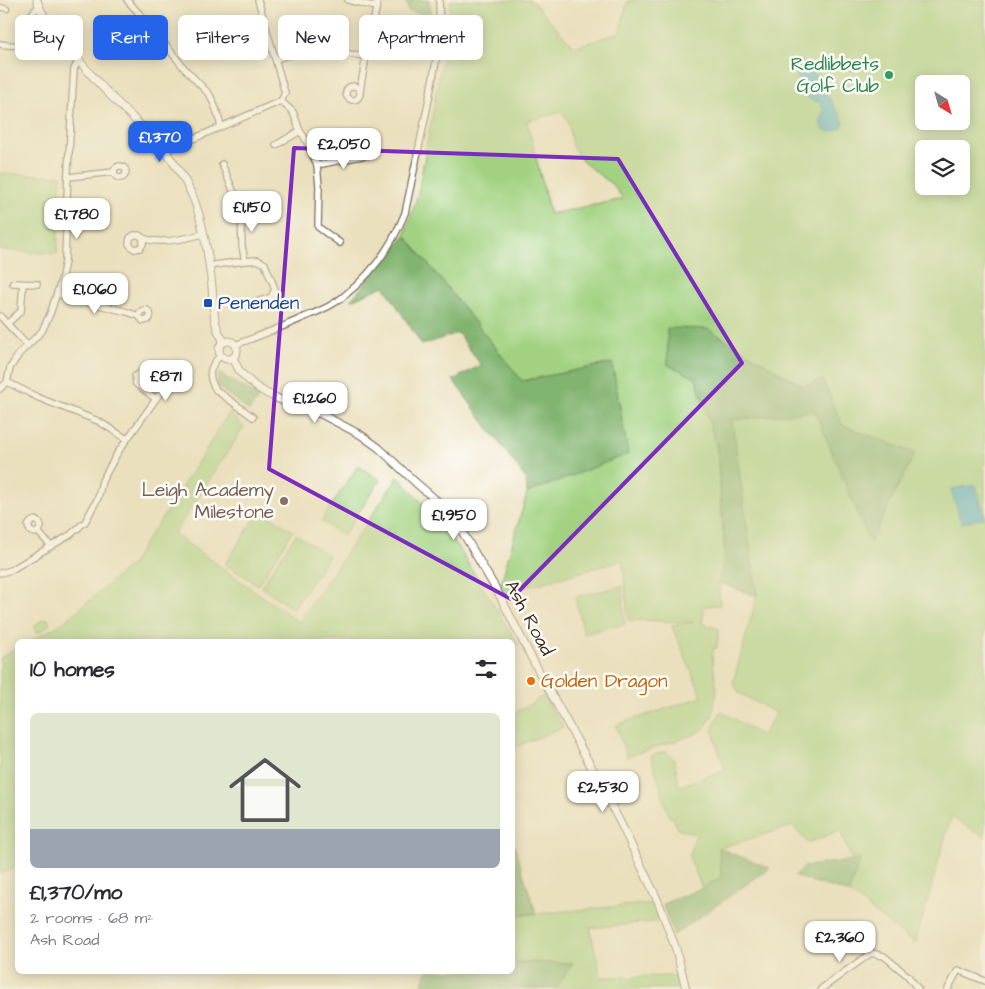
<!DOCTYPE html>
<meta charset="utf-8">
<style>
body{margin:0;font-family:"Architects Daughter",sans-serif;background:#f2f2f3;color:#2b2b33;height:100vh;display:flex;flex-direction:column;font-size:19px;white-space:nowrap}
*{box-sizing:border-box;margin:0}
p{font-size:16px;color:#7c7c81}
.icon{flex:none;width:28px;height:28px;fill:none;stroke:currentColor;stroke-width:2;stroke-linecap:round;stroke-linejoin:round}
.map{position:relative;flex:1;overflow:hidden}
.side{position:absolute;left:15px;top:639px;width:500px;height:335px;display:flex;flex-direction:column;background:#fff;border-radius:8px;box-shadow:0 2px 12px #0003}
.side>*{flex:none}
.hud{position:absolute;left:15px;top:15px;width:500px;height:45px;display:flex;gap:10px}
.needle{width:32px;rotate:143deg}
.fabs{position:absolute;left:915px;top:75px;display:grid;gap:10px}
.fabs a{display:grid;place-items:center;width:55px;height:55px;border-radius:8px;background:#fff;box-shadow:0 2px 12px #0003;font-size:25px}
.price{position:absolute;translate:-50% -42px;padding:0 11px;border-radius:10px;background:#fff;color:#222;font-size:16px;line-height:32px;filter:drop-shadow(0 1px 2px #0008)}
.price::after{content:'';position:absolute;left:50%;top:30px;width:15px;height:11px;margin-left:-8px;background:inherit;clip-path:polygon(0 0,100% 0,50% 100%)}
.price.selected{background:#2563eb;color:#fff}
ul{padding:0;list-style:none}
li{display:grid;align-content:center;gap:10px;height:265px;padding:0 15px}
li span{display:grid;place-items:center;height:155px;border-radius:8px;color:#555}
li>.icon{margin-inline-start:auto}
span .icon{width:90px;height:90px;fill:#fffc;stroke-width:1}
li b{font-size:21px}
h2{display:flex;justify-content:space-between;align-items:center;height:60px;padding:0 15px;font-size:21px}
.tag{padding:0 18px;border-radius:8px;background:#fff;box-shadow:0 2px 12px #0003;font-size:18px;line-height:45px}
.tag.selected{background:#2563eb;color:#fff}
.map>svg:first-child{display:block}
</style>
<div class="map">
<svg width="985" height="989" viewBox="0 0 985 989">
<rect width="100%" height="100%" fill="#fdfcf7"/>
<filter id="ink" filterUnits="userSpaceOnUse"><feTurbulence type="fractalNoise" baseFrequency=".02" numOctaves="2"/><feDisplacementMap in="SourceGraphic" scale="10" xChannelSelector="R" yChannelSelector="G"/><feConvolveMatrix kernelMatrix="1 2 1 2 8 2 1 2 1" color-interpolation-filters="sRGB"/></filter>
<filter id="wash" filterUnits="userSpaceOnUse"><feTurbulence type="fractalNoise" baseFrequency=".0096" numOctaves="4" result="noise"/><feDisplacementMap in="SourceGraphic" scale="20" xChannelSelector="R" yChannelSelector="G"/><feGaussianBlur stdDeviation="1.12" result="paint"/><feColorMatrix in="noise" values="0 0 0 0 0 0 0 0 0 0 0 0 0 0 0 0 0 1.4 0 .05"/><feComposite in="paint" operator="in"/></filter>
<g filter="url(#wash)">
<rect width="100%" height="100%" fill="#ebe0be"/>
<g fill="#a2d281" stroke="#6e7e50" fill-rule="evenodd">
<path d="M451,0h80l43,47 45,-14 9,-33h357v837l-34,-20 -36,127 -66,-51 11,-34 -9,-1 -11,-28 -32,13 -15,-17 -74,22 3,29 -20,11 -13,-31 7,-23 -19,-5 -4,-12h-4l-18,-61 15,-5 8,8 5,27 46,-15 -13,-42 9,-18 41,25 14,-23 -37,-20 -6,-10 24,-87 -32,-219 -54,-11 25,12 21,70 8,106 -6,29 1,22 -15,1 -3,17 17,6 -2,19h-3l-2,7 5,36 -5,25 -8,13 -8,5 -69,23 -11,-32 86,-28 -30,-71 21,-4 -65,-2 -5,-57 -3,-2 -118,33 -3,-4 28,-97 101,-39 -16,-91 -90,18 -117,-146 13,-41 29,-161zM924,84h37v37h-37zM562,112l6,9 4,25 11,16 31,24 9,13 -73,15 -23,-93zM924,149h37v37h-37z"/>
<polygon points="0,173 61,176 57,254 0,250"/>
<polygon points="229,413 244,427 174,534 299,622 398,477 441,523 455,543 518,644 513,649 512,641 31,641 64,622 133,563 146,540 159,523"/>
<polygon points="358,466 380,480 343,536 321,521"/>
<polygon points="260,510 293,531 258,585 225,564"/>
<polygon points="296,534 329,556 293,609 261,587"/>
<polygon points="622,586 625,624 584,634 575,597"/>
<polygon points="48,619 50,624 46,628 37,633 34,626 42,620"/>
<polygon points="17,648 17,867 0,874 0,658"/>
<polygon points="544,696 563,727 513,748 513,714"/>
<polygon points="654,903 662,921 590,928 601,977 675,976 677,989 556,989 572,963 513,962 513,916"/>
</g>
<g fill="#81b46f" stroke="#5e6f46">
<polygon points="406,0 429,0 432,17 408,11"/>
<polygon points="405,235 522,381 612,363 628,454 527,493 526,479 453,380 481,365 458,333 422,345 384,286 351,300"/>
<polygon points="667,328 708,329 803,386 823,380 842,425 915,453 870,543 815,411 732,420 757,596 719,583 725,554 717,448 696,378 668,365"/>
<polygon points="219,373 259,397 249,411 217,386"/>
<polygon points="512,842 513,842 536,913 513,916"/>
<polygon points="719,848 770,868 674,935 662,904 702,888 721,877"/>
<polygon points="860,859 849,893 794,876 806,866"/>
<polygon points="513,962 573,963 556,989 421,989 427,971 512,971"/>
</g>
<g fill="#48adc8" stroke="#426c73">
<path d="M802,61c13,7 14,16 19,29 11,8 9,11 16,21 3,4 5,6 7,11l-3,6 -10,4 -7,-2 -4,-6 3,-9v-7l-5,-7 -5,1 -5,-4 -10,-14v-7l-3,-8 1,-4z"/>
<polygon points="976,485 985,518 961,523 951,489"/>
</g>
</g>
<g filter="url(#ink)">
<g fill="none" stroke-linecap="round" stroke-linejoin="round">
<g stroke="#796a56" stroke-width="7">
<polyline id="pedestrian" points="0,7 7,9"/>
</g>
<g stroke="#796a56" stroke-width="8">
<g id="minor">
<polyline points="127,0 153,29 184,68 210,95 216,109 221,126"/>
<polyline points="258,0 285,93 281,101"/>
<polyline points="348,0 376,7"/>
<path d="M0,44c11,2 29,4 29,-12 0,-4 -1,-9 0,-12 1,-5 6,-10 10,-13"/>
<polyline points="276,59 295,53 324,51 366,56 378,0"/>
<circle cx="353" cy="93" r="7"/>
<polyline points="360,91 366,56"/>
<polyline points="281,101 293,112 300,131 305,138 317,165 319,186 318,227 340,243"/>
<polyline points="276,145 300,131"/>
<polyline points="165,151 281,101"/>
<polyline points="317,165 366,155"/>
<circle cx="120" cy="172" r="6"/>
<polyline points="68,177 114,172"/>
<path d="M143,239v5l-3,4 -6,1 -5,-5 1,-6 4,-3h5c12,12 49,3 64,-1"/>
<polyline points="245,261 258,260 265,264 275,289 271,297 246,306"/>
<polyline points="209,267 214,265 245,261 242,246 241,210 222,164"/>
<polyline points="13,283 37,284"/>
<path d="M57,294l70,18 12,4 4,5 5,-1c4,-4 3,-7 -1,-10h-4l-3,2 -1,4"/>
<polyline points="0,316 27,345"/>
<polyline points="8,323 21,311 23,284"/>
<path d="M235,345c24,-9 48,-18 72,-29 13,-5 27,-11 37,-20 28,-22 48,-50 61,-83l22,-104 8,-42 5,-33 -1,-34"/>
<path d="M220,356c-11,11 -13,20 -4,34l37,27"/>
<polyline points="7,382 39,398 98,421 127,439"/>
<polyline points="0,389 7,382 10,368 19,354 42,331 50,314 61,281 65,261 68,170 74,69 79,60"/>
<polyline points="38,532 41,527 40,523 35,520 31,522 28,526 30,531 34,533 38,532 51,546"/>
<polyline points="0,573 11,570 70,535 85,522 98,498 102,481 118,452 161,392 162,386 143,372 135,376 136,384 156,399"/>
<polyline points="845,927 866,942 871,953"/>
<polyline points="821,989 871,953 884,956 908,976 918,989"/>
<polyline points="948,989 958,970 985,981"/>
</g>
</g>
<g stroke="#796a56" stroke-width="9">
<g id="tertiary">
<path d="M37,0c5,18 20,33 31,47 13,16 26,32 40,46 18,19 39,37 56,57 11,13 21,30 28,45 11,25 17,65 20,92 2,18 0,41 13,55"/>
<circle cx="228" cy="350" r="9"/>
<polyline points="233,358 240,372 255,386 266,393 281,400 321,414 361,435 379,448 415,482 444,507 456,521 500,596 530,655 593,770 622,826 658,901 676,949 686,989"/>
</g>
</g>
<use href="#pedestrian" stroke="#fff" stroke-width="4.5"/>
<use href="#minor" stroke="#fff" stroke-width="5.5"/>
<use href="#tertiary" stroke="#fff" stroke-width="7"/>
</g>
</g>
<path d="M0 0H985V989H0ZM294,148l324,11 124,204 -231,236 -242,-130z" fill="#ebe0be" fill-opacity=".55" fill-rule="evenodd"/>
<path fill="none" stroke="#7b2cbf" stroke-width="4" stroke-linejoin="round" d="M294,148l324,11 124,204 -231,236 -242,-130z"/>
<circle fill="#2e9e5b" stroke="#fdfcf7" stroke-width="2" cx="889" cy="75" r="5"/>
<rect fill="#1a4fb4" stroke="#fdfcf7" stroke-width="2" x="203" y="298" width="10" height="10" rx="2.5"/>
<circle fill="#8d6e63" stroke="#fdfcf7" stroke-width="2" cx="284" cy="501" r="5"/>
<circle fill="#e8710a" stroke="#fdfcf7" stroke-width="2" cx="531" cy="681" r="5"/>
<g text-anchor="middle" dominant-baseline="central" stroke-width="5" stroke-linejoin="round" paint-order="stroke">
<g font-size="19" fill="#27864d" stroke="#fdfcf7" text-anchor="end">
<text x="879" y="64">Redlibbets<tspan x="879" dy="22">Golf Club</tspan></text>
</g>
<g font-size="19" fill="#164399" stroke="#fdfcf7" text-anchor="start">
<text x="218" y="303">Penenden</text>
</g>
<g font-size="19" fill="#785e54" stroke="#fdfcf7" text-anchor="end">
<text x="274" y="490">Leigh Academy<tspan x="274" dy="22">Milestone</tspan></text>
</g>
<g font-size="19" fill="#3b2a1e" stroke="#fdfcf7">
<text transform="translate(529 618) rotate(62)">Ash Road</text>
</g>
<g font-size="19" fill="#c56008" stroke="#fdfcf7" text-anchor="start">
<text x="541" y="681">Golden Dragon</text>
</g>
</g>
</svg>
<div class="fabs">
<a><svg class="needle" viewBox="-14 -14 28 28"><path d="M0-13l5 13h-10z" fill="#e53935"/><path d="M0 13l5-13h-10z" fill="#7c7c81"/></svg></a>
<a><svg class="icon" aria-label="layers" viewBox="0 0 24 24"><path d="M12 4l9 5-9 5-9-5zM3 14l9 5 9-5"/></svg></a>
</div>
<b class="price selected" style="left:160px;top:163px">£1,370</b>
<b class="price" style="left:344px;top:170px">£2,050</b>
<b class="price" style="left:252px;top:233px">£1,150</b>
<b class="price" style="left:77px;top:240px">£1,780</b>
<b class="price" style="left:95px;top:315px">£1,060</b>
<b class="price" style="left:166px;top:402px">£871</b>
<b class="price" style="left:315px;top:424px">£1,260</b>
<b class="price" style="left:454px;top:541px">£1,950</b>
<b class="price" style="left:603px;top:813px">£2,530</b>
<b class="price" style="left:840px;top:963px">£2,360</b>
<div class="hud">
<a class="tag">Buy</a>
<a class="tag selected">Rent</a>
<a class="tag">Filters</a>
<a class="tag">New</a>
<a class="tag">Apartment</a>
</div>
<section class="side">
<h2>10 homes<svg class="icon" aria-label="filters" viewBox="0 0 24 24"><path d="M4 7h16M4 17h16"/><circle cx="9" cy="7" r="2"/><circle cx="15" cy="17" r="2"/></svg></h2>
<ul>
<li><span style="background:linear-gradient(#dfe7d0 75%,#9aa5b1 0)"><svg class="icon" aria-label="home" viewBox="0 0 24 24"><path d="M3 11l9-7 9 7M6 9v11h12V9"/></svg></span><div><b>£1,370/mo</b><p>2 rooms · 68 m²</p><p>Ash Road</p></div></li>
</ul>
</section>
</div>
